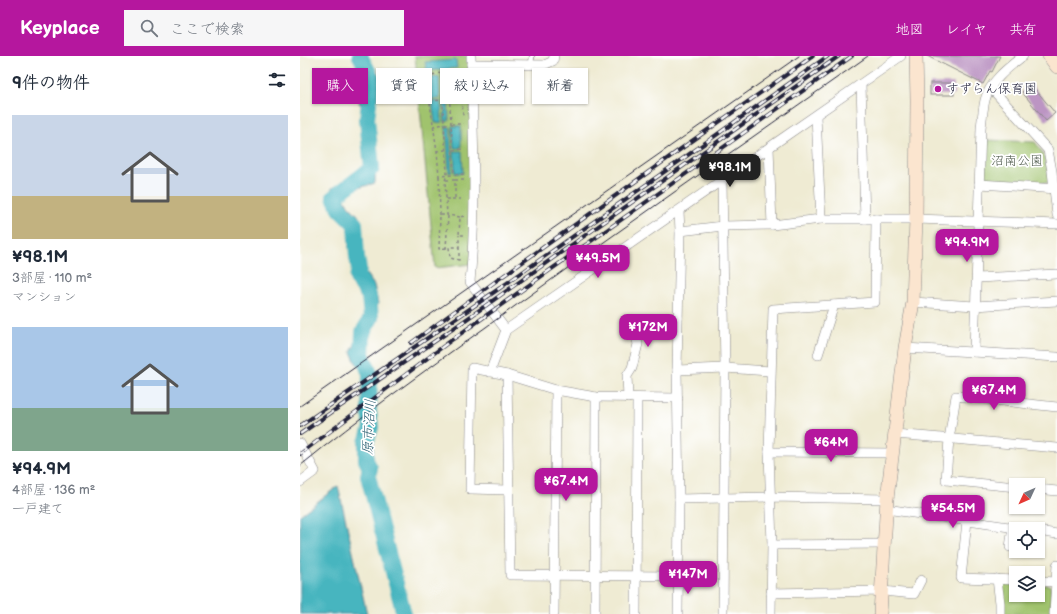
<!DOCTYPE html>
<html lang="ja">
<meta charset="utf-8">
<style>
body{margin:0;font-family:"Balsamiq Sans","Klee One",sans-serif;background:#f6f6f7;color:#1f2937;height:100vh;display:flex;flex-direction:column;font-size:15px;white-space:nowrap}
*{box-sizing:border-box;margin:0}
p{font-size:13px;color:#747a83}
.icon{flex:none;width:22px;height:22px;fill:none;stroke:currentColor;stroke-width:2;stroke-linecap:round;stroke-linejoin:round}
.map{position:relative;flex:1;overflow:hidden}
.details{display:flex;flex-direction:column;background:#fff;width:300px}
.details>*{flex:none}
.guide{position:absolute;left:12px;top:12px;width:380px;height:36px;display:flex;gap:8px}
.needle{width:26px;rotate:226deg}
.tools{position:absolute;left:709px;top:422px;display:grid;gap:8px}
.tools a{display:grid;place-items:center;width:36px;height:36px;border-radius:0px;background:#fff;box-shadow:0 1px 3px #0004;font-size:20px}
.price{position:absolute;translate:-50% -34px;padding:0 9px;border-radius:8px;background:#b5179e;color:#fff;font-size:13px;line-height:26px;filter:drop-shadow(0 1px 2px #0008)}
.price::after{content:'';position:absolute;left:50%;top:24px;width:12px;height:9px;margin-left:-6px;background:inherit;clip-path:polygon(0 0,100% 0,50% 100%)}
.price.active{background:#222;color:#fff}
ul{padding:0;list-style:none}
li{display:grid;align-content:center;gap:8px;height:212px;padding:0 12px}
li span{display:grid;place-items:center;height:124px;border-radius:0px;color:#555}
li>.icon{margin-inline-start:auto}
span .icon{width:72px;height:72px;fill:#fffc;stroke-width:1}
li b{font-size:17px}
h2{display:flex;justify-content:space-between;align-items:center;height:48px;padding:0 12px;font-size:17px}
.chip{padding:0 14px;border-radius:0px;background:#fff;box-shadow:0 1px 3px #0004;font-size:14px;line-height:36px}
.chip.active{background:#b5179e;color:#fff}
header{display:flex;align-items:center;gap:24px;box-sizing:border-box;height:56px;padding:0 20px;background:#b5179e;color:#fff}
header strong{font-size:19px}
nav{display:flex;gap:22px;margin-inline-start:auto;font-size:14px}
.search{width:280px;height:36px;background:#f6f6f7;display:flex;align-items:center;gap:10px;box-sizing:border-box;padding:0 14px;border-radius:0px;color:#747a83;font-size:15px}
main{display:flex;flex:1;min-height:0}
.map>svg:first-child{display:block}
</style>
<header>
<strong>Keyplace</strong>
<div class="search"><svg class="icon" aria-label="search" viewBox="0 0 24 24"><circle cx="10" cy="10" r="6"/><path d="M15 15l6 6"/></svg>ここで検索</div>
<nav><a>地図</a><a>レイヤ</a><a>共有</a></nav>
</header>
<main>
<section class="details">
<h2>9件の物件<svg class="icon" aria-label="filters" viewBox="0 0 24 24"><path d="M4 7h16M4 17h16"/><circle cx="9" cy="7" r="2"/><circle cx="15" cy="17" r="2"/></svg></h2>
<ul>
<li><span style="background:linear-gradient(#c9d6e8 65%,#c2b280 0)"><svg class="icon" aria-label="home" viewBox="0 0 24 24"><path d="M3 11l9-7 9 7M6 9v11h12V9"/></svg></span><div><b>¥98.1M</b><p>3部屋 · 110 m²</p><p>マンション</p></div></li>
<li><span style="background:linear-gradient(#a9c7e8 65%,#7fa58c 0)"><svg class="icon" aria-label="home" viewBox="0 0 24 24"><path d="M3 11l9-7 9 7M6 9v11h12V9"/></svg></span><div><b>¥94.9M</b><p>4部屋 · 136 m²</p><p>一戸建て</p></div></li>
</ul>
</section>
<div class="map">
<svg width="757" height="558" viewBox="0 0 757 558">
<rect width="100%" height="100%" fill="#fff"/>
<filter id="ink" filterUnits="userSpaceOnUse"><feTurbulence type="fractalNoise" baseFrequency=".025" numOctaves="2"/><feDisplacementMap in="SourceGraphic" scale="8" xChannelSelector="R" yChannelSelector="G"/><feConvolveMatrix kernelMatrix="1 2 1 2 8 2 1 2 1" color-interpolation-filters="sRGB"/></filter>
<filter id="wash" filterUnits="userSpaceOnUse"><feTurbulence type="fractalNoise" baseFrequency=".012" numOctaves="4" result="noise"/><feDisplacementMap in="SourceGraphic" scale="16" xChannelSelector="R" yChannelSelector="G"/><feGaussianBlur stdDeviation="0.9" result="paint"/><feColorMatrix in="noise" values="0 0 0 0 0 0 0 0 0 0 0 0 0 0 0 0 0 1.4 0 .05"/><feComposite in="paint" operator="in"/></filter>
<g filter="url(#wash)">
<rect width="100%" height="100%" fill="#efebd3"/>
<g fill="#a0c36d" stroke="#617254">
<polygon points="115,0 170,0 172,208 135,212"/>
<path d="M686,84l49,2c9,11 13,24 15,38l-3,3 -60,-3 -3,-3z"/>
<polygon points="702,527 716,528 716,539 738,539 738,529 749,529 751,532 751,558 702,558 700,531"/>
</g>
<g fill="#46b5bf" stroke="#346c7d">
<path d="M55,0h9l6,11 -2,35 4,10 4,42 -1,29 -33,10 6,12 10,10 5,23 -2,29 13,18 4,18 -10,30 -8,17 11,16 -4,5 -11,-8 -5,-11 23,-45 -6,-22 -16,-20 -3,-19 5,-10 -2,-18 -3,-5 -14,-9 -4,-9 1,-7 35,-13c-1,-6 1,-10 1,-15 1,-6 0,-13 -1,-19 0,-16 4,-26 -8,-38 4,-18 10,-31 -4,-47z"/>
<polygon points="156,4 157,12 127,15 125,6"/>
<polygon points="143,17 147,18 149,65 145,66"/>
<polygon points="150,18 157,18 158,40 151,40"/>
<polygon points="139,21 140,43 131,43 128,22"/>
<polygon points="132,45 141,46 142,66 135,67"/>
<polygon points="146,70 150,71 152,116 149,117"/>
<polygon points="152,70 161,70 161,92 154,92"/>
<polygon points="154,95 162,95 163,117 155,117"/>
<polygon points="38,430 67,558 0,558 0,459"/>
</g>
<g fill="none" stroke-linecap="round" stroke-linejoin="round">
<polyline stroke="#46b5bf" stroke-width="16" points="60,0 72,22 67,63 72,112 34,141 40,153 55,168 57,202 59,213 57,222 69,240 71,262 63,276 62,298 70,318 69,355 71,371 66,387 66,404 70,412 68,420 104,558"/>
</g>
<g id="blocks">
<g fill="#bc95c3">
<polygon points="627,0 700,0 692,16 690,15 683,28"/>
<rect x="630" y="27" width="24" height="12"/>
<polygon points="731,28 755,57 746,65 722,36"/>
</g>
</g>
</g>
<g filter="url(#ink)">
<use href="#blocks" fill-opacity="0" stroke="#888687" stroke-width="1"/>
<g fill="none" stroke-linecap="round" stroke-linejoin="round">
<g stroke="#888687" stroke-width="6">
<polyline id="lane" points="231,9 232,0"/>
</g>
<g stroke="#888687" stroke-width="10">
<g id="street">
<path d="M171,0c2,75 6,151 -1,226l36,48"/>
<polyline points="171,8 244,9 253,5 254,0"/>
<polyline points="561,28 565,163"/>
<polyline points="691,32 748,94 752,115 757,159"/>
<polyline points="516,60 521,163"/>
<polyline points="469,92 472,169"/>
<polyline points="422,125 425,312 423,558"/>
<polyline points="679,128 757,133"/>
<polyline points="380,175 423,170 472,169 521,163 616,163 757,168"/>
<polyline points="677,222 757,218"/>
<polyline points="613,246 675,250 757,245"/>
<polyline points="605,292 757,301"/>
<path d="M674,296l7,-224c1,-9 2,-19 4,-28 5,-19 24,-33 38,-44"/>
<polyline points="518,299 534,249"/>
<polyline points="377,314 425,312 470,315"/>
<polyline points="190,316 206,274 601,0"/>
<polyline points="207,319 210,519 378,520"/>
<polyline points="328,342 327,320 332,312 338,288 332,266 378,262"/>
<polyline points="595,378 757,392"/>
<polyline points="0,387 15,415 0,426"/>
<polyline points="469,396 593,397"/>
<polyline points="716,431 646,424 649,383 656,340 757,351"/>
<polyline points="738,433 757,435"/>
<polyline points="208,434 170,433 172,312 207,319 256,334 296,341 378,342"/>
<polyline points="379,443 470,441 587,443"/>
<polyline points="586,453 723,473"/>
<polyline points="648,462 652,448"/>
<polyline points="667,465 661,522 716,524"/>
<polyline points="738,475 757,478"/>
<polyline points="472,489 584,488"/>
<polyline points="710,491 713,471"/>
<polyline points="697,523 700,547 700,558"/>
<polyline points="738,525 756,526"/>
<polyline points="471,537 582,535 614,538 621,524"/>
<polyline points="254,558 256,334"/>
<polyline points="295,558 296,341"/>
<polyline points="336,558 337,342"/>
<polyline points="378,558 379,443 377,314 380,175 379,155"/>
<polyline points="471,558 472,489 469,396 473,253 575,246 576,163"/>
<polyline points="754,558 757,509"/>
</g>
</g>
<g stroke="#888687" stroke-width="14">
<g id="secondary">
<polyline points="749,0 757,11"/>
<polyline points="580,558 587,443 605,292 613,246 616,163 617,44 616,0"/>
</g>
</g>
<g stroke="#888687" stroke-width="1.5" stroke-dasharray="3 3" stroke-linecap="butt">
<polyline points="141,17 126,20 137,95 139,120 164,118"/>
<polyline points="148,17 154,119"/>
<polyline points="150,42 162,41"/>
<polyline points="130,45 142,44"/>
<polyline points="133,70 144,68 163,68"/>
<polyline points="153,94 164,93"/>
<polyline points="137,95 145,94"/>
<polyline points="139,120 140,159"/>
<polyline points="146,124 155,124 155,143"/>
<polyline points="155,124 165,124"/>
<polyline points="146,143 164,143"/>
<polyline points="148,160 146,192 149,191"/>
<polyline points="164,160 160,161 159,179 164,179"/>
<polyline points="160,161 147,159 145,125 147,117 141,17 161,16 163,61"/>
<polyline points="159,191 159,204 150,202 149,191 159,191 159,179"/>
<polyline points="146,192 139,193 140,159 147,159"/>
</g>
<use href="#lane" stroke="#fff" stroke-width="4.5"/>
<use href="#street" stroke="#fff" stroke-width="9"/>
<use href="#secondary" stroke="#fbe5cf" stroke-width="13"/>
<g stroke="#22223b" stroke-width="1">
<polyline points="0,350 499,0"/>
<path d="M0,410c60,-49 123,-94 186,-139 126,-92 254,-181 382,-271"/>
</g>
<g stroke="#22223b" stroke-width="4">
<g id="rail">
<polyline points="111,287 196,225 392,85 513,0"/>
<polyline points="0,370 200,232 528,0"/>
<polyline points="0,378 154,272 539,0"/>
<polyline points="0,398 153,283 552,0"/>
</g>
</g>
<use href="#rail" stroke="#fff" stroke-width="2.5" stroke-dasharray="8" stroke-linecap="butt"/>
</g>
</g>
<circle fill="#b5179e" stroke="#fff" stroke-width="1.5" cx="638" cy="33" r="4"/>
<g text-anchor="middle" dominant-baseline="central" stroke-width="3.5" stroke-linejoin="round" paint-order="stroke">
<g font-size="13" fill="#22223b" stroke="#fff" text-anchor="start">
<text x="646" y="33">すずらん保育園</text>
</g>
<g font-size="13" fill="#4e5a4c" stroke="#fff">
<text x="717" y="105">沼南公園</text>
</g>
<g font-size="14" font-style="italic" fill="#326476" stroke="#fff">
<text transform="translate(69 371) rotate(-87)">原市沼川</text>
</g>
</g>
</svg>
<div class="tools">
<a><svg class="needle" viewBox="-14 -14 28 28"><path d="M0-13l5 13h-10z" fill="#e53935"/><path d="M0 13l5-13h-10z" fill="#747a83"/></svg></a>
<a><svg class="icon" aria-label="locate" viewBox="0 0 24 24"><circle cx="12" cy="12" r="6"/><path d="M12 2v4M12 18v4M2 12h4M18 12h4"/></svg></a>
<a><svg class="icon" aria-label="layers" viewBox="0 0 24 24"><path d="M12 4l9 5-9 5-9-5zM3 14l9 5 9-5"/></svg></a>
</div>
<b class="price active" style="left:430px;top:132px">¥98.1M</b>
<b class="price" style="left:667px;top:207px">¥94.9M</b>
<b class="price" style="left:298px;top:223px">¥49.5M</b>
<b class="price" style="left:348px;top:292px">¥172M</b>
<b class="price" style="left:694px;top:355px">¥67.4M</b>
<b class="price" style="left:531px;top:407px">¥64M</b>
<b class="price" style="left:266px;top:446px">¥67.4M</b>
<b class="price" style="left:653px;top:473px">¥54.5M</b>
<b class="price" style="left:388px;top:539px">¥147M</b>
<div class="guide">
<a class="chip active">購入</a>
<a class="chip">賃貸</a>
<a class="chip">絞り込み</a>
<a class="chip">新着</a>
</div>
</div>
</main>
